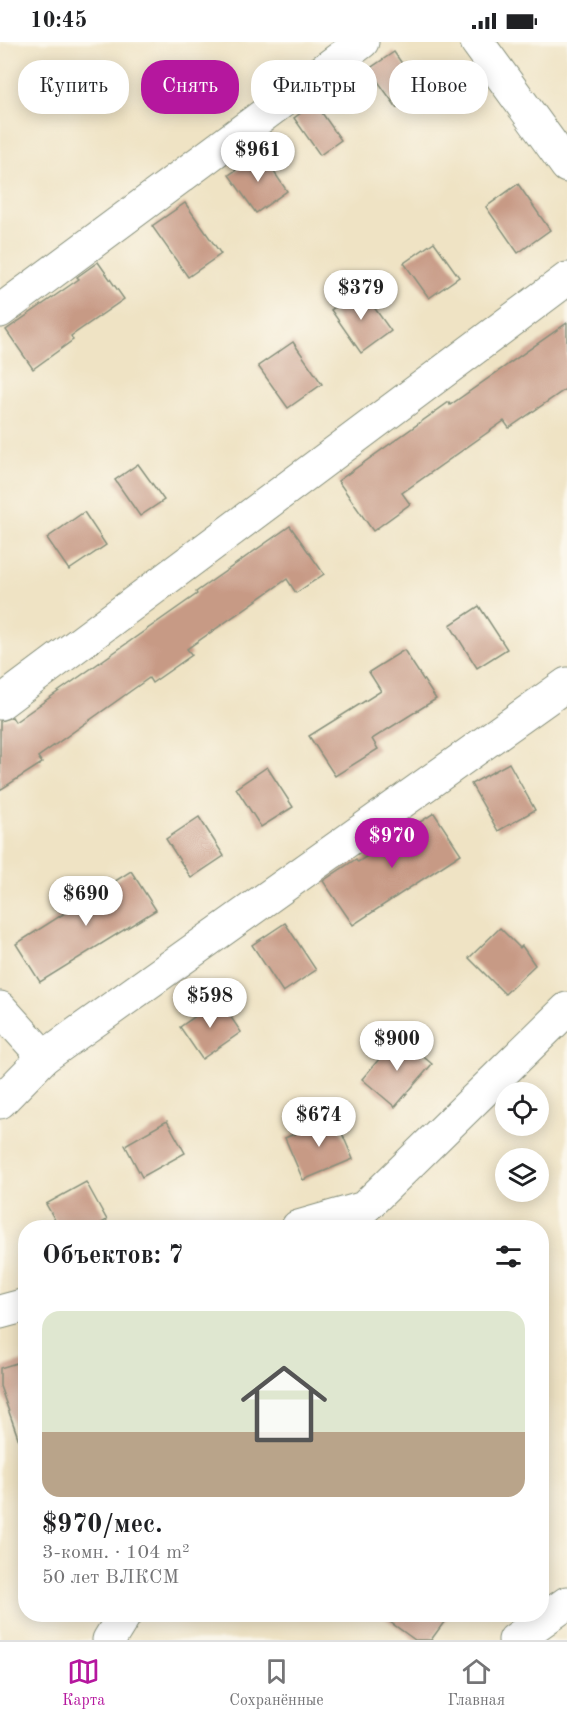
<!DOCTYPE html>
<html lang="ru">
<meta charset="utf-8">
<style>
body{margin:0;font-family:"Old Standard TT",serif;background:#f6f6f6;color:#202124;height:100vh;display:flex;flex-direction:column;font-size:22px;white-space:nowrap}
*{box-sizing:border-box;margin:0}
p{font-size:20px;color:#757577}
.icon{flex:none;width:33px;height:33px;fill:none;stroke:currentColor;stroke-width:2;stroke-linecap:round;stroke-linejoin:round}
.map{position:relative;flex:1;overflow:hidden}
.panel{position:absolute;left:18px;top:1178px;width:531px;height:402px;display:flex;flex-direction:column;background:#fff;border-radius:24px;box-shadow:0 3px 15px #0003}
.panel>*{flex:none}
.top-card{position:absolute;left:18px;top:18px;width:531px;height:54px;display:flex;gap:12px}
.buttons{position:absolute;left:495px;top:1040px;display:grid;gap:12px}
.buttons a{display:grid;place-items:center;width:54px;height:54px;border-radius:50%;background:#fff;box-shadow:0 3px 15px #0003;font-size:30px}
.price{position:absolute;translate:-50% -51px;padding:0 14px;border-radius:21px;background:#fff;color:#222;font-size:20px;line-height:39px;filter:drop-shadow(0 2px 3px #0008)}
.price::after{content:'';position:absolute;left:50%;top:36px;width:18px;height:14px;margin-left:-9px;background:inherit;clip-path:polygon(0 0,100% 0,50% 100%)}
.price.on{background:#b5179e;color:#fff}
ul{padding:0;list-style:none}
li{display:grid;align-content:center;gap:12px;height:318px;padding:0 24px}
li+li{border-top:2px solid #e0e0e0}
li span{display:grid;place-items:center;height:186px;border-radius:18px;color:#555}
li>.icon{margin-inline-start:auto}
span .icon{width:108px;height:108px;fill:#fffc;stroke-width:1}
li b{font-size:26px}
h2{display:flex;justify-content:space-between;align-items:center;height:72px;padding:0 24px;font-size:26px}
.chip{padding:0 21px;border-radius:24px;background:#fff;box-shadow:0 3px 15px #0003;font-size:21px;line-height:54px}
.chip.on{background:#b5179e;color:#fff}
.status{display:flex;justify-content:space-between;align-items:center;height:42px;padding:0 30px;background:#fff;direction:ltr}
.status svg{height:16px;fill:currentColor}
.dock{display:flex;justify-content:space-around;align-items:center;height:84px;border-top:2px solid #e0e0e0;background:#fff;font-size:16px;color:#757577}
.dock a{display:grid;justify-items:center;gap:3px}
.dock .on{color:#b5179e}
.map>svg:first-child{display:block}
</style>
<div class="status"><b>10:45</b><svg viewBox="0 0 49 12"><path d="M0 12V9h3v3zM5 12V6h3v6zM10 12V3h3v9zM15 12V0h3v12zM26 1h20v11H26zM47 4h2v5h-2z"/></svg></div>
<div class="map">
<svg width="567" height="1598" viewBox="0 0 567 1598">
<rect width="100%" height="100%" fill="#fbf7ec"/>
<filter id="ink" filterUnits="userSpaceOnUse"><feTurbulence type="fractalNoise" baseFrequency=".0167" numOctaves="2"/><feDisplacementMap in="SourceGraphic" scale="12" xChannelSelector="R" yChannelSelector="G"/><feConvolveMatrix kernelMatrix="1 2 1 2 8 2 1 2 1" color-interpolation-filters="sRGB"/></filter>
<filter id="wash" filterUnits="userSpaceOnUse"><feTurbulence type="fractalNoise" baseFrequency=".008" numOctaves="4" result="noise"/><feDisplacementMap in="SourceGraphic" scale="24" xChannelSelector="R" yChannelSelector="G"/><feGaussianBlur stdDeviation="1.35" result="paint"/><feColorMatrix in="noise" values="0 0 0 0 0 0 0 0 0 0 0 0 0 0 0 0 0 1.4 0 .05"/><feComposite in="paint" operator="in"/></filter>
<g filter="url(#wash)">
<rect width="100%" height="100%" fill="#efe3c4"/>
<g id="blocks">
<g fill="#c79a85">
<polygon points="394,10 421,49 397,66 369,27"/>
<polygon points="315,61 341,98 320,113 294,76"/>
<polygon points="261,111 287,149 256,171 229,133"/>
<polygon points="518,142 550,188 518,211 486,165"/>
<polygon points="185,161 221,212 188,235 152,184"/>
<polygon points="434,200 459,235 429,256 404,221"/>
<polygon points="98,220 124,257 71,294 73,298 33,327 6,288 79,237 77,235"/>
<polygon points="361,247 391,289 361,311 331,268"/>
<polygon points="567,281 567,346 509,386 504,379 402,451 410,462 373,489 338,439 449,360 450,363"/>
<polygon points="293,300 322,342 288,366 258,324"/>
<polygon points="138,422 164,458 140,474 115,438"/>
<polygon points="84,470 106,503 69,528 47,496"/>
<polygon points="290,484 324,532 296,551 287,537 187,607 192,613 152,641 149,636 38,715 42,721 0,748 0,679 12,675 15,680 197,552 196,550"/>
<polygon points="479,564 507,607 477,626 450,583"/>
<polygon points="404,608 436,657 372,697 378,707 335,734 309,694 381,649 369,630"/>
<polygon points="509,721 535,768 498,789 471,742"/>
<polygon points="267,725 293,765 261,785 236,746"/>
<polygon points="434,771 461,812 353,883 323,839 356,817 358,820"/>
<polygon points="199,775 224,814 191,836 166,797"/>
<polygon points="131,829 156,868 40,940 16,902"/>
<polygon points="285,881 316,928 283,950 252,903"/>
<polygon points="500,886 520,906 522,904 535,923 505,952 469,916"/>
<polygon points="219,958 241,990 202,1017 180,985"/>
<polygon points="399,994 432,1022 395,1065 362,1037"/>
<polygon points="335,1075 353,1117 303,1138 285,1096"/>
<polygon points="167,1079 185,1111 142,1135 125,1103"/>
<polygon points="86,1140 107,1178 95,1185 59,1185 46,1162"/>
<polygon points="26,1318 26,1406 22,1407 0,1344 0,1326"/>
<polygon points="379,1572 450,1572 431,1598 415,1598"/>
</g>
</g>
</g>
<g filter="url(#ink)">
<use href="#blocks" fill-opacity="0" stroke="#87907c" stroke-width="1.5"/>
<g fill="none" stroke-linecap="round" stroke-linejoin="round">
<g stroke="#87907c" stroke-width="35">
<g id="minor">
<polyline points="477,0 567,124"/>
<polyline points="0,269 362,0"/>
<polyline points="0,661 567,237"/>
<polyline points="0,966 44,1015"/>
<polyline points="0,1060 44,1015 567,642"/>
<polyline points="298,1185 364,1166 567,967"/>
<polyline points="0,1270 26,1263"/>
<polyline points="109,1598 125,1572"/>
<polyline points="515,1598 567,1561"/>
</g>
</g>
<use href="#minor" stroke="#fff" stroke-width="33"/>
</g>
</g>
</svg>
<div class="buttons">
<a><svg class="icon" aria-label="locate" viewBox="0 0 24 24"><circle cx="12" cy="12" r="6"/><path d="M12 2v4M12 18v4M2 12h4M18 12h4"/></svg></a>
<a><svg class="icon" aria-label="layers" viewBox="0 0 24 24"><path d="M12 4l9 5-9 5-9-5zM3 14l9 5 9-5"/></svg></a>
</div>
<b class="price" style="left:258px;top:141px">$961</b>
<b class="price" style="left:361px;top:279px">$379</b>
<b class="price on" style="left:392px;top:827px">$970</b>
<b class="price" style="left:86px;top:885px">$690</b>
<b class="price" style="left:210px;top:987px">$598</b>
<b class="price" style="left:397px;top:1030px">$900</b>
<b class="price" style="left:319px;top:1106px">$674</b>
<div class="top-card">
<a class="chip">Купить</a>
<a class="chip on">Снять</a>
<a class="chip">Фильтры</a>
<a class="chip">Новое</a>
</div>
<section class="panel">
<h2>Объектов: 7<svg class="icon" aria-label="filters" viewBox="0 0 24 24"><path d="M4 7h16M4 17h16"/><circle cx="9" cy="7" r="2"/><circle cx="15" cy="17" r="2"/></svg></h2>
<ul>
<li><span style="background:linear-gradient(#dfe7d0 65%,#b9a48a 0)"><svg class="icon" aria-label="home" viewBox="0 0 24 24"><path d="M3 11l9-7 9 7M6 9v11h12V9"/></svg></span><div><b>$970/мес.</b><p>3-комн. · 104 m²</p><p>50 лет ВЛКСМ</p></div></li>
</ul>
</section>
</div>
<nav class="dock">
<a class="on"><svg class="icon" aria-label="map" viewBox="0 0 24 24"><path d="M3 6l6-2 6 2 6-2v14l-6 2-6-2-6 2zM9 4v14M15 6v14"/></svg>Карта</a>
<a><svg class="icon" aria-label="saved" viewBox="0 0 24 24"><path d="M7 4h10v16l-5-4-5 4z"/></svg>Сохранённые</a>
<a><svg class="icon" aria-label="home" viewBox="0 0 24 24"><path d="M3 11l9-7 9 7M6 9v11h12V9"/></svg>Главная</a>
</nav>
